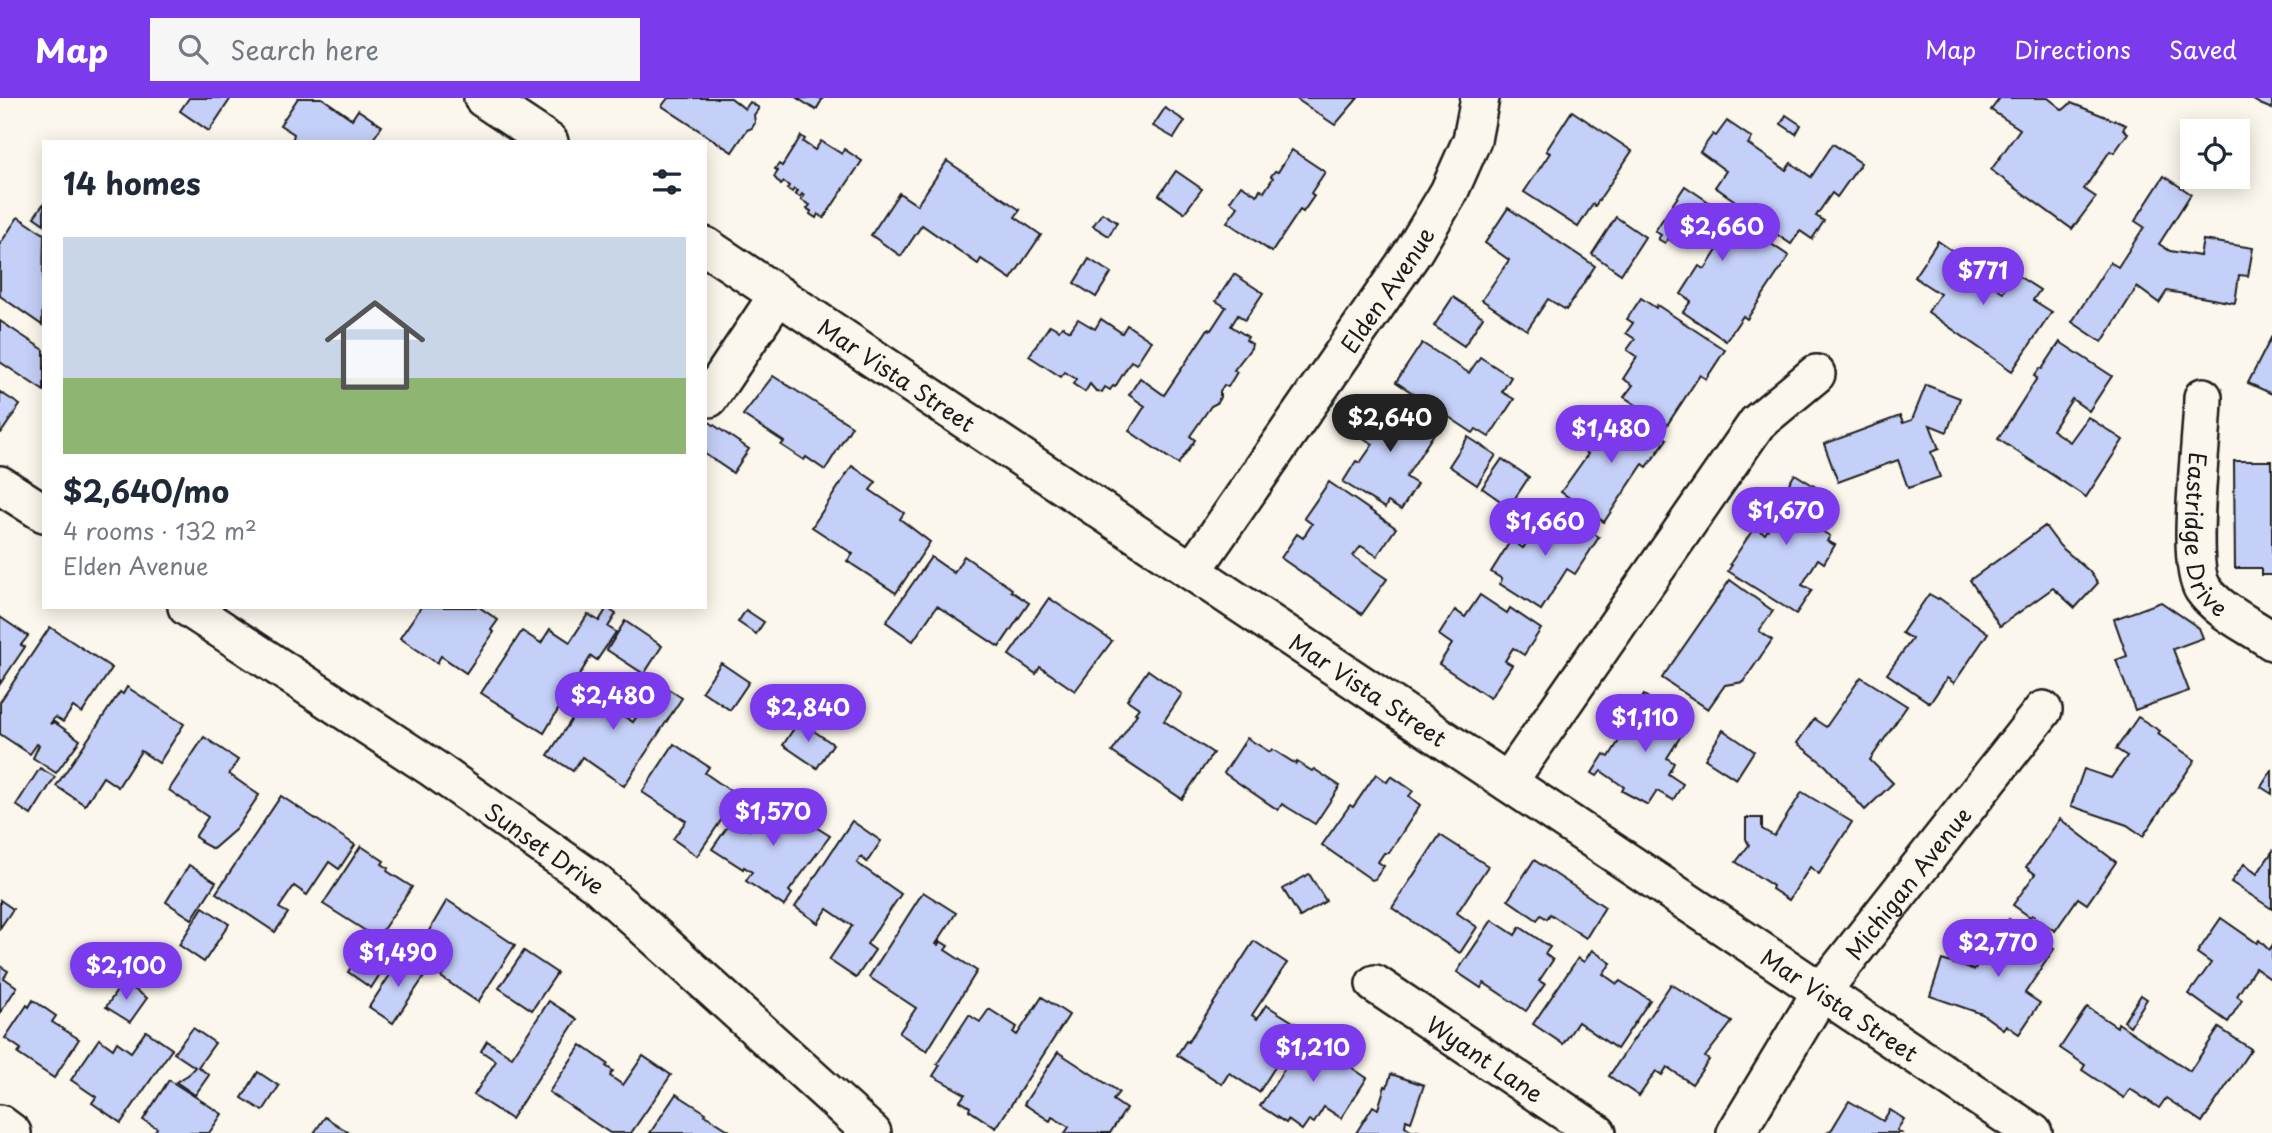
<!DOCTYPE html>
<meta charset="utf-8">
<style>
body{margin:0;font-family:"Playpen Sans",sans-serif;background:#f6f6f7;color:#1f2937;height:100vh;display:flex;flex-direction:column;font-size:26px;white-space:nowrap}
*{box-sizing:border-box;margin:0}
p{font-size:23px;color:#747a83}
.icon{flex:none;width:38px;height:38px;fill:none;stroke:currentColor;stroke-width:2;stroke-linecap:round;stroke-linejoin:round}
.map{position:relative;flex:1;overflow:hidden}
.drawer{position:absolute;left:42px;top:42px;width:665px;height:469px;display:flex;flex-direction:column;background:#fff;border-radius:0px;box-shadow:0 4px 18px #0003}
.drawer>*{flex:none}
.buttons{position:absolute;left:2180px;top:21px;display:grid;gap:14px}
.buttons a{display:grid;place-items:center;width:70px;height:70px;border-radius:0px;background:#fff;box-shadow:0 4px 18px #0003;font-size:35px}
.price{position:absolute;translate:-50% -60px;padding:0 16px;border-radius:24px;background:#7c3aed;color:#fff;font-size:23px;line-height:46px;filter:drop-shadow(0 2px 4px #0008)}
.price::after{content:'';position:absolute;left:50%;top:42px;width:21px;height:16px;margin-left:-10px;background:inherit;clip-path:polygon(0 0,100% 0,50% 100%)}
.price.current{background:#222;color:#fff}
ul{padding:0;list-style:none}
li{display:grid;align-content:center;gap:14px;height:371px;padding:0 21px}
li+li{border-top:2px solid #e0e1e3}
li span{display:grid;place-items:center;height:217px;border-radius:0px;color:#555}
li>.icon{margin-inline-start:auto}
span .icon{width:126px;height:126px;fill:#fffc;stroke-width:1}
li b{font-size:30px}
h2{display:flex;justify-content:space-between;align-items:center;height:84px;padding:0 21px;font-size:30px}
header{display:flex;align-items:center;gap:42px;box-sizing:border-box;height:98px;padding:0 35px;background:#7c3aed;color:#fff}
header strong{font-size:33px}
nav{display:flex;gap:38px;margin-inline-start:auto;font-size:24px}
.search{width:490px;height:63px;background:#f6f6f7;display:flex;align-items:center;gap:18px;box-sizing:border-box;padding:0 24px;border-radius:0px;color:#747a83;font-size:26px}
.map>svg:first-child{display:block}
</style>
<header>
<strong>Map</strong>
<div class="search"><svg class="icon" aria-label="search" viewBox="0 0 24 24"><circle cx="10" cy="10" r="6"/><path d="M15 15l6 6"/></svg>Search here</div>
<nav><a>Map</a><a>Directions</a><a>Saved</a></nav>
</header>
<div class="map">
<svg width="2272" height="1035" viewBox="0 0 2272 1035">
<rect width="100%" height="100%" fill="#fbf7ec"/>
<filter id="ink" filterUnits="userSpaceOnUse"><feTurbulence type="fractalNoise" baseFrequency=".0143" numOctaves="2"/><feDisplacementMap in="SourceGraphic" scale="14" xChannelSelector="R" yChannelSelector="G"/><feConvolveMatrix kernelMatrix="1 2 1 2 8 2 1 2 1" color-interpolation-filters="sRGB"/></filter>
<g filter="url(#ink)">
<g fill="#c5d0f8" stroke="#1c1c1c" stroke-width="2">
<polygon points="189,0 231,0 209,33 180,13"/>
<polygon points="298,0 322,0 352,21 358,12 382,28 371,44 297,44 293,40 294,36 280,27"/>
<polygon points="668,0 731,0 745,11 750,4 759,10 754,17 755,25 752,30 747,32 732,54 662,8"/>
<polygon points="797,0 823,0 816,12"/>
<polygon points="1295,0 1358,0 1335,27"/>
<polygon points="2000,0 2048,0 2063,12 2071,5 2126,27 2123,31 2128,35 2114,55 2110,53 2084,91 2096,99 2072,131 1991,72 2020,31 1991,12"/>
<polygon points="2250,0 2272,0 2272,11 2260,6"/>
<polygon points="1165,10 1185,23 1174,40 1153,28"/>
<polygon points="1572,13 1632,53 1595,108 1593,106 1578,129 1524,94 1550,55 1546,53"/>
<polygon points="1786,17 1801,27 1796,36 1781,26"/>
<polygon points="1727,23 1752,40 1748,46 1786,72 1791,65 1811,79 1833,46 1861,65 1837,99 1832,95 1816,118 1824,123 1812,141 1800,133 1791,146 1748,117 1751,114 1715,89 1726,73 1700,54 1713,36 1716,38"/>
<polygon points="801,38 805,41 803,44 815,52 821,43 842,56 844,51 862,63 824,120 818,116 816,120 810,116 811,113 807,111 810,107 801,102 804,98 802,96 800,99 795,96 798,93 794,91 792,94 787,91 789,88 784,84 781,87 774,79 778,73 775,71 779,66 782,68"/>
<polygon points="1292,52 1325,74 1311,95 1314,98 1303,114 1300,112 1272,154 1227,124 1238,109 1230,103 1241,87 1257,97 1260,91 1264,94 1273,80 1271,78 1275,73 1278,74"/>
<polygon points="947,63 1020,112 1015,119 1041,137 1011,181 981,161 978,166 922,127 901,158 871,137 899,95 917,107"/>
<polygon points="1176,73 1202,91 1184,115 1159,97"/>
<polygon points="2164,78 2191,96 2159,146 2170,153 2200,158 2203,142 2253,150 2248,178 2239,177 2235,205 2167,193 2159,205 2137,189 2102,244 2072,224 2110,164 2118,169 2144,129 2135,123"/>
<polygon points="1685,88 1789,158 1747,221 1743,218 1726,243 1683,214 1691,203 1681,196 1699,168 1705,171 1719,149 1693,132 1681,149 1668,141 1665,145 1658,141 1661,137 1655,133"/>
<polygon points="44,105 44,126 34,119"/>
<polygon points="1508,110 1595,168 1566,212 1548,201 1527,232 1482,202 1509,162 1485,145"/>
<polygon points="1102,115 1117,124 1109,138 1093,128"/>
<polygon points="18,119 44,136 42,227 0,198 0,146"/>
<polygon points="1616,119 1645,139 1621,176 1592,156"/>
<polygon points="1938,143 1976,169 1972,175 2003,194 2015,176 2040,192 2033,202 2052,214 2012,273 1928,214 1940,196 1914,179"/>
<polygon points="1089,161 1111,175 1096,199 1074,185"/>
<polygon points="1234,176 1263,195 1245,222 1238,217 1231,228 1248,239 1246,242 1252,246 1251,250 1234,272 1237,274 1228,289 1224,287 1220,293 1220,299 1217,305 1211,308 1190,338 1195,342 1178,366 1129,333 1145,308 1129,297 1140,280 1164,297 1208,231 1211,232 1226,209 1216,203"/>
<polygon points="1453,199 1483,219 1464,248 1434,228"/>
<polygon points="1641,200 1656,210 1657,207 1725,252 1706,281 1700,277 1667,327 1624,299 1633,287 1623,281 1637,259 1627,252 1635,241 1626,235 1633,225 1627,221"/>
<polygon points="1078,221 1095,231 1101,221 1122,235 1127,227 1151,243 1136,266 1131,263 1115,289 1113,288 1110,292 1105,289 1102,294 1096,293 1090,286 1085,294 1073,286 1076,281 1065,274 1061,279 1029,258 1050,227 1059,232 1062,228 1070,233"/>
<polygon points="0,223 44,252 44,293 0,264"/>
<polygon points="2272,238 2272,296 2248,285"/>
<polygon points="2060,244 2112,278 2089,313 2072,301 2052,332 2070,344 2088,319 2123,342 2086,399 1998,341 2037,280 2034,278 2040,270 2042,271"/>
<polygon points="1422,245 1469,275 1480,259 1511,279 1502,294 1514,301 1489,339 1476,331 1473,335 1396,284"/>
<polygon points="773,278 852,328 825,372 806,359 804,362 781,347 784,344 743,317"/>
<polygon points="1926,287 1960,300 1947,334 1930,327 1939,351 1931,354 1940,379 1908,390 1898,362 1838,384 1824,346 1900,318 1903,325 1912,322"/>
<polygon points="0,294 20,307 1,335 0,335"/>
<polygon points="1387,296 1437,331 1406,379 1417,386 1401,412 1388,404 1385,410 1343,384 1356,363 1360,365 1373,346 1358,337"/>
<polygon points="1636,319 1667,341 1647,369 1643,366 1604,424 1561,394 1588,356 1577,347 1594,323 1621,340"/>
<polygon points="705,321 749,351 733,375 705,356"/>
<polygon points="1468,339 1496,357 1477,387 1449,368"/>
<polygon points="1502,361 1529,379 1509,409 1482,390"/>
<polygon points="2234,363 2272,363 2272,477 2261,477 2261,470 2235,470"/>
<polygon points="852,368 876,384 870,392 904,415 900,421 930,444 896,495 847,463 853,456 812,429"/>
<polygon points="1795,376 1830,398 1815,423 1818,425 1815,429 1830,438 1827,443 1835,447 1824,465 1818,461 1802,487 1812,492 1796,516 1728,473 1732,467 1730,466 1754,430 1765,436 1783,407 1777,404"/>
<polygon points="1329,384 1396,430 1377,458 1361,448 1353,458 1387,481 1362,516 1281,460 1297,436 1303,440 1312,426 1304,420"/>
<polygon points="1551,408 1599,439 1575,476 1567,471 1541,512 1500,486 1502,481 1491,474 1511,442 1523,450"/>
<polygon points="2045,428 2060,448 2089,473 2098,485 2075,510 2053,490 2000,528 1970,482"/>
<polygon points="964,458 1012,491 1011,493 1029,505 999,549 937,508 913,543 886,524 931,459 954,475"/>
<polygon points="1730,482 1773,513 1759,533 1772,542 1743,584 1725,587 1708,611 1662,580"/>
<polygon points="1929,496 1938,501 1939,500 1988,535 1954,585 1947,580 1930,605 1887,576 1912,541 1902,535"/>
<polygon points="1480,497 1507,515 1510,510 1541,531 1524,557 1513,550 1505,563 1512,567 1490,600 1439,566 1452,546 1439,537 1455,512 1465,519"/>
<polygon points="1049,500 1112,543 1075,593 1040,569 1036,576 1009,557"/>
<polygon points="2161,504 2199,530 2203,540 2173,551 2189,593 2135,612 2116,562 2127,558 2114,521"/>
<polygon points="421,509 479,509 498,522 491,532 494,534 466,575 441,558 437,565 400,540"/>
<polygon points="607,510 616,516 608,529 616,534 597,562 591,558 544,635 481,595 522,533 541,545 550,531 570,544 588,516 599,523"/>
<polygon points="746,512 764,524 756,536 738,524"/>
<polygon points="0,519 28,538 21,547 25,549 0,586"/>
<polygon points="625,523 662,548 644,576 607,552"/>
<polygon points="50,529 112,570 82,615 73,609 63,624 55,619 50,626 54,624 80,642 56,675 33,660 39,647 37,646 30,656 0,636 0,604"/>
<polygon points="721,565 749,584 730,612 702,593"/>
<polygon points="1148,572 1182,596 1164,623 1213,655 1182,701 1112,654 1137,616 1135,615 1139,610 1127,602"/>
<polygon points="1861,579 1907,608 1870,662 1893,685 1865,712 1826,668 1797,645 1814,621 1826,629"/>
<polygon points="599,581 623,597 613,611 633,624 659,585 682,600 624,688 582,659 573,673 548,657"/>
<polygon points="127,589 184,626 159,665 141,653 118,689 103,679 85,707 56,688 120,594 123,596"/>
<polygon points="1644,597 1650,601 1649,604 1687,628 1667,660 1674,665 1668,676 1683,686 1673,702 1657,693 1648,707 1622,693 1624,689 1601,673 1597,678 1592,675 1604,656 1609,659 1625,633 1622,632"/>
<polygon points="2138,619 2160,633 2158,636 2195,662 2143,738 2127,727 2071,708 2084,671 2111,680 2127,658 2116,651"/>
<polygon points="799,623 833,646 817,670 783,647"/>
<polygon points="1723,632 1754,653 1736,681 1705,661"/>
<polygon points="204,639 238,662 229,676 259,697 236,731 213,751 200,744 201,743 195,739 208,719 169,692"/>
<polygon points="1247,640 1270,654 1272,651 1296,666 1297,664 1312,673 1314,671 1340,688 1315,726 1282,706 1278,712 1224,675"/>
<polygon points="674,646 709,669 705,675 735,696 723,714 726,715 697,758 673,741 686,723 642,694"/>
<polygon points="40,670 55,679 31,717 16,707"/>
<polygon points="2272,672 2272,696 2261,689"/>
<polygon points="1376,676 1387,684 1391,678 1413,693 1409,698 1420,707 1389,755 1384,755 1378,764 1384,768 1375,781 1372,782 1322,747 1350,707 1353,709"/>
<polygon points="1802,694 1852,724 1819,776 1810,769 1789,802 1772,791 1773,788 1736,764 1749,747 1746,741 1746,720 1762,720 1762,731 1774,738"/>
<polygon points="281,698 355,747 339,771 329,764 307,797 294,788 279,810 288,815 275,834 216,795"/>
<polygon points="767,698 830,738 789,793 792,796 784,808 746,783 752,774 744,769 743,771 712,751 733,721 749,732 756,721 752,719"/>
<polygon points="2060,721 2116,764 2087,806 2078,800 2055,833 2032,817 2030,819 2013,807 2035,776 2026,769"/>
<polygon points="852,723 881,743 867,764 861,759 857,765 901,796 867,846 875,852 856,880 829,862 852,828 827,811 818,825 795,809"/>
<polygon points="1440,737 1488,768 1457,815 1477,829 1460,855 1392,810"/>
<polygon points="361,748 384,763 382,766 388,770 387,773 412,789 380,836 398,848 371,890 348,874 372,837 323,806"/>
<polygon points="2272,754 2272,811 2231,784 2244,766 2257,776"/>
<polygon points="1534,762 1605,809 1586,840 1550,816 1547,821 1541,817 1537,822 1508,802"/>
<polygon points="189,767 216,784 192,821 166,804"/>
<polygon points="1309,776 1326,803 1300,819 1283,791"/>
<polygon points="923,794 956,815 936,846 938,847 940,843 948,848 945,852 977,873 927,953 899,935 916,910 869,879"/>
<polygon points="0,802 13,811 0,830"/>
<polygon points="447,802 515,847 478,904 441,879 452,862 423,843"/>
<polygon points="203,809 229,826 204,864 179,847"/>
<polygon points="2221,820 2257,845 2259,842 2269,852 2272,848 2272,882 2255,870 2237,898 2242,902 2228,924 2189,896 2211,865 2197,855"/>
<polygon points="2009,821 2054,851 2025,895 2040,905 2019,936 2006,927 2003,931 1982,916 1930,898 1942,862 1974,872"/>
<polygon points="1492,822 1515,837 1520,829 1550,849 1545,856 1553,862 1539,883 1545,886 1526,913 1484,885 1481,890 1457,874"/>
<polygon points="1254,843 1287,865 1252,917 1257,921 1266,907 1301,929 1259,994 1229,975 1222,986 1177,957 1186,943 1188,944"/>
<polygon points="1592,852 1611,865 1603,876 1617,886 1620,883 1650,902 1617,951 1578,924 1563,946 1533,926 1578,860 1584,864"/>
<polygon points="524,853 557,875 532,912 499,890"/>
<polygon points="403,857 428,873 393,925 369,909"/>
<polygon points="0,868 8,873 4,880 17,889 0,915"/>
<polygon points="123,884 147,900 130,924 106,909"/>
<polygon points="1671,886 1732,924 1705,959 1709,962 1692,986 1667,969 1662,977 1656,973 1639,998 1609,978"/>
<polygon points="2141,897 2147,901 2130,928 2124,923"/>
<polygon points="1042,899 1069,917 996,1030 969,1012 970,1009 960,1003 965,996 933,978 940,967 937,966 969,917 980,924 989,911 1017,929 1013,934 1017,937"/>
<polygon points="33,902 56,918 52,924 79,941 54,980 18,956 21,951 5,940 27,907 29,909"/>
<polygon points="549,903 577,921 511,1021 474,997 496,963 481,953 487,943 512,959"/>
<polygon points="2087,909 2117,929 2118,925 2190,973 2219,930 2251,951 2202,1024 2166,1000 2159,1010 2130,991 2124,1000 2082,972 2085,967 2060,950"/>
<polygon points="193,930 215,945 198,969 209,977 195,997 176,984 188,977 195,969 174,955"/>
<polygon points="1311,931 1338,948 1333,957 1367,980 1341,1020 1324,1009 1314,1025 1309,1022 1302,1032 1288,1022 1286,1025 1260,1008"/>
<polygon points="146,933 172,951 121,1025 92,1005 96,999 71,982 99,941 113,951 117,944 131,954"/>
<polygon points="581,947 608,966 606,968 613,973 610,978 623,987 643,958 671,977 631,1035 610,1035 549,994"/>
<polygon points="1058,954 1119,994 1113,1002 1126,1011 1110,1035 1065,1035 1069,1029 1052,1019 1050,1023 1024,1006"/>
<polygon points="258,974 279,988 263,1013 242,1000"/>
<polygon points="1391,976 1424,987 1411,1024 1406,1022 1405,1028 1415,1035 1417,1032 1421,1035 1356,1035 1373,1008 1378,1011 1385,988 1387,989"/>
<polygon points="169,982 222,1016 209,1035 154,1035 157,1030 143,1022"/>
<polygon points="676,996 706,1015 705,1017 733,1035 650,1035"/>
<polygon points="1849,1003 1883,1023 1890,1012 1904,1021 1897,1032 1901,1035 1827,1035 1832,1031"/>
<polygon points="325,1019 348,1034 347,1035 314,1035"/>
</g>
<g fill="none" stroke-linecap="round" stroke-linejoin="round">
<g stroke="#1c1c1c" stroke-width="42">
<g id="minor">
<polyline points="483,0 549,44"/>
<path id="s1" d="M705,148l1328,887"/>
<path id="s2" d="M2203,299c0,40 -18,165 0,192 16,23 47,36 69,52"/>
<polyline points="709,300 778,197"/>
<polyline points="0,387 44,415"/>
<path id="s3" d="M1193,472l220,-318 36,-60 23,-52 8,-42"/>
<path id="s4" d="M187,509l247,162 162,114 276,250"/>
<polyline points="1508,684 1757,325 1816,276"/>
<path id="s5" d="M1375,886l222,149"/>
<polyline points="0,1026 12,1035"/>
<path id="s6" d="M1736,1035l85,-141 222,-282"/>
</g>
</g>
<use href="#minor" stroke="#fbf7ec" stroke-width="37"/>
</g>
</g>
<g text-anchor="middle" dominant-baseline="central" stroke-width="6" stroke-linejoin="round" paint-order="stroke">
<g font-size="23" fill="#1c1c1c" stroke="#fbf7ec">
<text stroke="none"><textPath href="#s3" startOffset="341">Elden Avenue</textPath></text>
<text stroke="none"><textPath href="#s1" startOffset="231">Mar Vista Street</textPath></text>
<text stroke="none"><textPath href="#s2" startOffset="140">Eastridge Drive</textPath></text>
<text stroke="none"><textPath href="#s1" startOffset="798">Mar Vista Street</textPath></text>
<text stroke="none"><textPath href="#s4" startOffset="432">Sunset Drive</textPath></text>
<text stroke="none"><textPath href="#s6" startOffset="304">Michigan Avenue</textPath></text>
<text stroke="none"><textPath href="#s1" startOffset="1365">Mar Vista Street</textPath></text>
<text stroke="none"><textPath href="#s5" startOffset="133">Wyant Lane</textPath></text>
</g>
</g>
</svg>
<div class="buttons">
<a><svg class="icon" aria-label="locate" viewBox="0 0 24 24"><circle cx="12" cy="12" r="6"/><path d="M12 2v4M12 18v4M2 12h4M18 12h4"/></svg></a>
</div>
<b class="price" style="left:1722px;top:165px">$2,660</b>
<b class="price" style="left:1983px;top:209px">$771</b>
<b class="price current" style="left:1390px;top:356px">$2,640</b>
<b class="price" style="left:1611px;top:367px">$1,480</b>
<b class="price" style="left:1786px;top:449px">$1,670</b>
<b class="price" style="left:1545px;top:460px">$1,660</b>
<b class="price" style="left:613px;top:634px">$2,480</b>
<b class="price" style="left:808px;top:646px">$2,840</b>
<b class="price" style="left:1645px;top:656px">$1,110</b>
<b class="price" style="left:773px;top:750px">$1,570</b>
<b class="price" style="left:1998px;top:881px">$2,770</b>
<b class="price" style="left:398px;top:891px">$1,490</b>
<b class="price" style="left:126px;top:904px">$2,100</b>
<b class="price" style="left:1313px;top:986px">$1,210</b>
<section class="drawer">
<h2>14 homes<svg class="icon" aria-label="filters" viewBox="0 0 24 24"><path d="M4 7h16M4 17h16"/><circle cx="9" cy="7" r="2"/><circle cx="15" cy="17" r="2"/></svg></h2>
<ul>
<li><span style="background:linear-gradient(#c9d6e8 65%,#8fb573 0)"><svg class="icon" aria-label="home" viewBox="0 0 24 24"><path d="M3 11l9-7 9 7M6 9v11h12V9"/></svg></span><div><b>$2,640/mo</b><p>4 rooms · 132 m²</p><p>Elden Avenue</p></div></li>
</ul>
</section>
</div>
